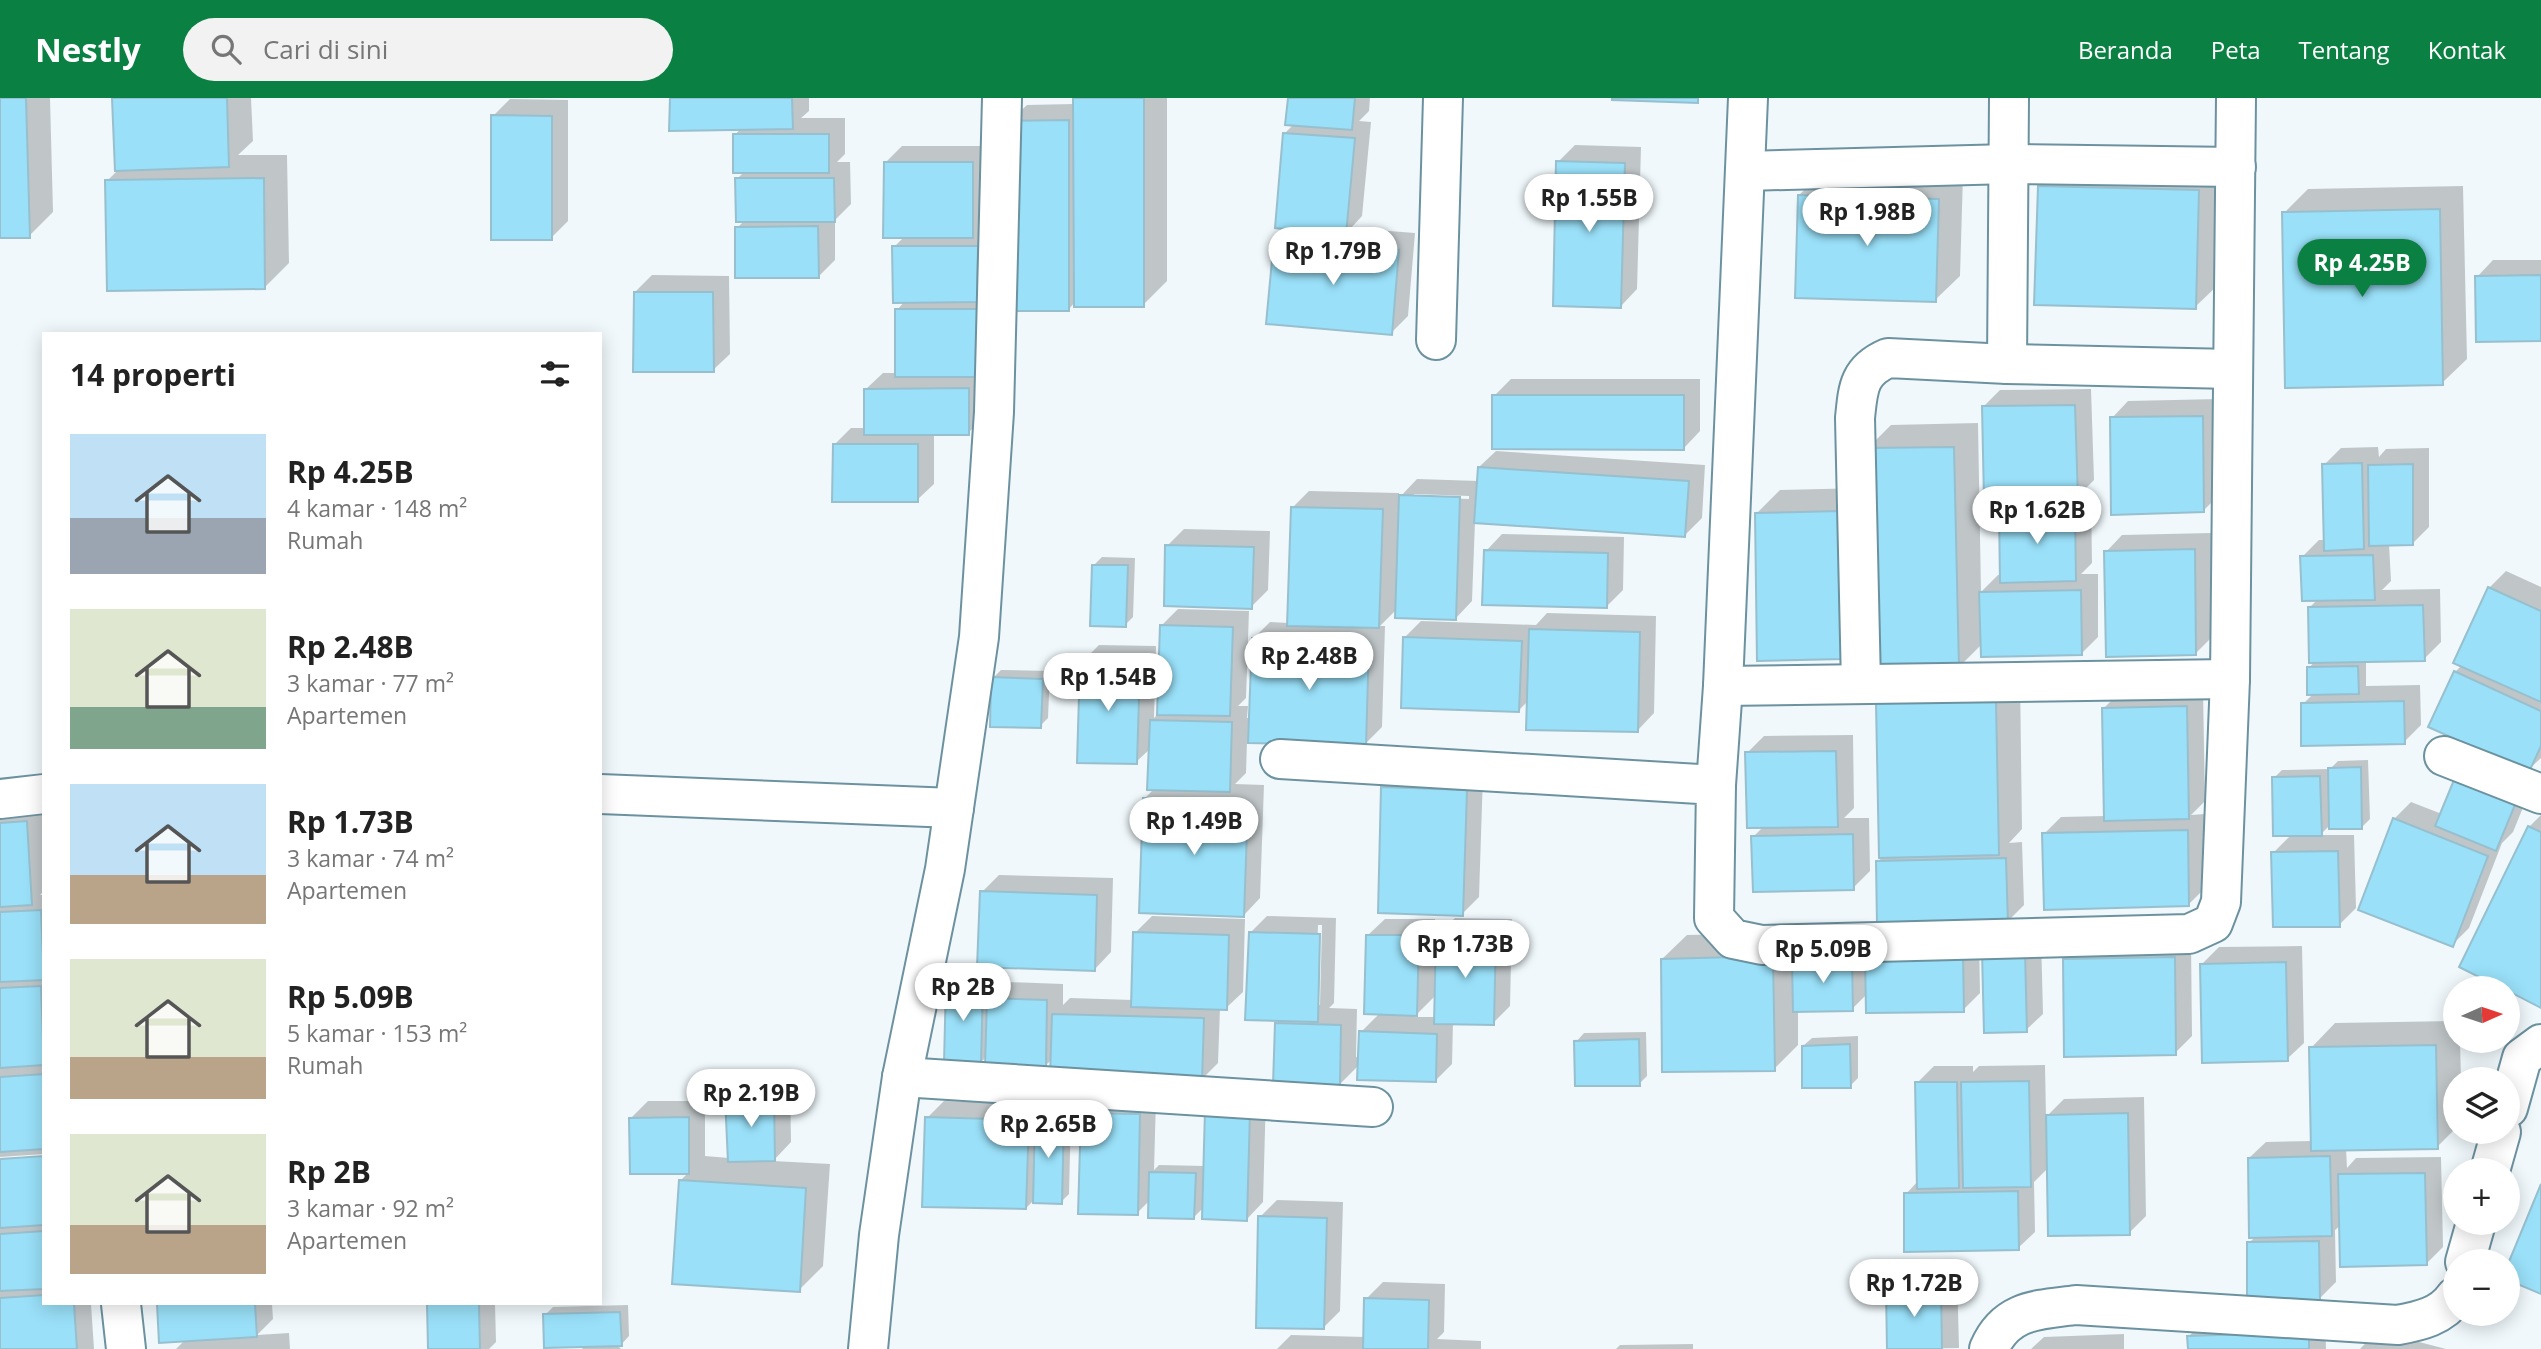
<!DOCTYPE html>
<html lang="id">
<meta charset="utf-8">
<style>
body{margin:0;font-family:"Open Sans",sans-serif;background:#f2f2f2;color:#222;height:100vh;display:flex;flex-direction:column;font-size:26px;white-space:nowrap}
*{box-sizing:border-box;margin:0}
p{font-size:23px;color:#767676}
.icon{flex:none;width:38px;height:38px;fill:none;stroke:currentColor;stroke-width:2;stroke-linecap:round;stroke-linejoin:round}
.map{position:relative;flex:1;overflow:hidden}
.panel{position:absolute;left:42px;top:234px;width:560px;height:973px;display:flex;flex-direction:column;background:#fff;border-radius:0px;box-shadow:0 4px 18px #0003}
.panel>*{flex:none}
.needle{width:46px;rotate:87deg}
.buttons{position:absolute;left:2443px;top:878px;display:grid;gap:14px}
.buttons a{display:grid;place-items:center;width:77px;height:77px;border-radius:50%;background:#fff;box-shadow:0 4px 18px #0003;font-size:35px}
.price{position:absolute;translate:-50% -60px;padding:0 16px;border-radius:24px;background:#fff;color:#222;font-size:23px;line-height:46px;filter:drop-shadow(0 2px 4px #0008)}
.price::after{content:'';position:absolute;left:50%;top:42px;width:21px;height:16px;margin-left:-10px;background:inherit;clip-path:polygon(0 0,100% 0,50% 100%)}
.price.on{background:#0b8043;color:#fff}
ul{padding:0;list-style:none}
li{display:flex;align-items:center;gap:21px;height:175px;padding:0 28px}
li span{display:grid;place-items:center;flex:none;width:196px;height:140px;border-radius:0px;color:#555}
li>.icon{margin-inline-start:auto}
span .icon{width:84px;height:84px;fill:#fffc;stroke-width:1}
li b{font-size:30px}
h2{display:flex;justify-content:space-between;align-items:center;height:84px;padding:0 28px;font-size:30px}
header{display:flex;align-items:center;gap:42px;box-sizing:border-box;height:98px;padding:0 35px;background:#0b8043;color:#fff}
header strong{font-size:33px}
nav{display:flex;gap:38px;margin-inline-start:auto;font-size:24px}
.search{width:490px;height:63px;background:#f2f2f2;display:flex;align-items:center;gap:18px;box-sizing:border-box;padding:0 24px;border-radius:38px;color:#767676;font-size:26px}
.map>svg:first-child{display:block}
</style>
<header>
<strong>Nestly</strong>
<div class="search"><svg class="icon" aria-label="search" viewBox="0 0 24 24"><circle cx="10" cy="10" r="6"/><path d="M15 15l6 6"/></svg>Cari di sini</div>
<nav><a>Beranda</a><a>Peta</a><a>Tentang</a><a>Kontak</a></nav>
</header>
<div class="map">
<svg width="2541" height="1251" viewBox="0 0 2541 1251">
<rect width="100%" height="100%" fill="#f0f8fb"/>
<g fill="#0003" fill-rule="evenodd">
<polygon points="0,0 50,0 53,114 29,138 0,139"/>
<polygon points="114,0 251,0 253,43 238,57 287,57 289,165 265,189 107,83 117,73"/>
<polygon points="671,0 809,0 809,13 801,20 845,20 845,56 837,64 850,64 851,106 835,122 835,162 818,179 737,130 744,123 737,81 745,73 735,37 741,30"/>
<polygon points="1074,0 1167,0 1167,183 1143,207 1075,204 1069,211 1010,23 1027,7 1074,6"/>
<polygon points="1290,0 1370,0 1369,13 1359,23 1371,24 1362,118 1351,130 1415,135 1408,218 1391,235 1276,142 1288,130 1285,35 1295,25"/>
<polygon points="510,1 568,2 568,123 551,140 493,18"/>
<polygon points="1575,47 1641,49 1637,191 1621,208 1558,64"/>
<polygon points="902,48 989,48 989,121 978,132 994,132 985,318 968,335 934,335 934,386 917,402 834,347 851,330 866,330 866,291 883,275 897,275 897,212 905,203 894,149 905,138 885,65"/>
<polygon points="2064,64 2223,69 2220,185 2195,209 2039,88"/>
<polygon points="1824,73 1963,77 1960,178 1935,202 1799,97"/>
<polygon points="2463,88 2467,261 2442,285 2284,115 2308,91"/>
<polygon points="2493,162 2541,162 2541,241 2477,179"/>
<polygon points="652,177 729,178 730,256 713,272 635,194"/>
<polygon points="1511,281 1700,281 1700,333 1684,350 1494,298"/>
<polygon points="2091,291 2094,382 2081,395 2091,395 2092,465 2081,476 2098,476 2098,539 2082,555 1982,546 1958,570 1867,351 1891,327 1978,325 1981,494 1998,477 2002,477 2001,413 2014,400 1983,309 2000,292"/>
<polygon points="2219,301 2220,396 2203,413 2112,320 2128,303"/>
<polygon points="2378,349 2379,359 2386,351 2429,350 2429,429 2413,445 2389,446 2391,483 2382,492 2440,491 2441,544 2424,561 2366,562 2366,588 2420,587 2421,627 2404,644 2303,606 2314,595 2309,570 2315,563 2310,509 2318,501 2302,459 2319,442 2326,442 2324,367 2341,350"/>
<path d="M1496,353l209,14 -3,53 -17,17 -210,-14 -3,80 -16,17 -59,-9 -17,17h5l-3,101 -17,17 -118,-3 -1,32 -11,11 29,1 -4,113 -16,17 -100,-116 11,-11 -4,-40 -15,14 -54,-100 17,-17 57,1 -2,72 5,-5 2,-87 17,-17 71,2 -3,87 -8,8h10l-1,12h4l2,-79 17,-17 19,1 3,-115 17,-17 90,2v5l18,-19 62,2v-14zM1414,396l55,2v3l-55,-2z"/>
<polygon points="1864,390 1866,535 1756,416 1780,392"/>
<polygon points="1184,431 1270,433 1268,492 1251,509 1167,448"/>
<polygon points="2211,435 2212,539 2195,556 2106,454 2122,437"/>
<polygon points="1502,436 1624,439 1623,492 1606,509 1486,453"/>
<polygon points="1102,459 1135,460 1133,519 1125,527 1094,467"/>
<polygon points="2506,473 2541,489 2541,660 2528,672 2455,574 2462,567 2489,490"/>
<polygon points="1547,515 1656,518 1654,615 1638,632 1529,602 1519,612 1404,540 1421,523 1536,527"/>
<polygon points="1001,572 1050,573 1048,620 1040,628 993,580"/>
<polygon points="2020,579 2022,731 2009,745 2022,744 2024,807 2007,824 1878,764 1883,758 1877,605"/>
<polygon points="2203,592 2205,703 2191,717 2204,716 2205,790 2188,807 2044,736 2061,719 2106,718 2103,611 2120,594"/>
<polygon points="1853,637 1854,710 1844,720 1869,720 1870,773 1853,790 1753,739 1764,728 1747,655 1764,638"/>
<polygon points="2368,662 2370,721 2362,729 2331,726 2320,737 2354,737 2356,810 2339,827 2273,755 2292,736 2274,680 2282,672 2330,671 2338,663"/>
<polygon points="1399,673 1483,676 1479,799 1462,816 1383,690"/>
<polygon points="2533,685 2513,734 2502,745 2469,830 2452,847 2394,721 2411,704 2442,716"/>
<polygon points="43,707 44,793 40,797 44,797 44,1056 0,1059 0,710"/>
<polygon points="2541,717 2541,908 2461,868 2529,729"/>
<polygon points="999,777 1113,780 1111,854 1095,871 982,794"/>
<polygon points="1152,818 1245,821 1243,894 1226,910 1220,910 1218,965 1201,982 1052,961 1045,968 987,958 981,964 947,885 956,877 991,877 990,900 1006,884 1063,886 1063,907 1070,900 1133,902 1135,835"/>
<path d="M1267,818l69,2 -2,85 -5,5 28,1 -1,48 4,1 1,-26 19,-19 -12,-78 17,-16h50v19l20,-20 57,1 -2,87 -17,17 -40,-1 -1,42 -16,16 -77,-15 -20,20 -62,-61 5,-5 -32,-86zM1318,827h4l-2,80h-4zM1437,896l-1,23h-22z"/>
<polygon points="1796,835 1979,839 1980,895 1963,912 1867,896 1852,911 1798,912 1798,947 1774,971 1662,861 1687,837"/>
<polygon points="2041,837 2043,916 2026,932 1984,855"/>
<polygon points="2191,843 2192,938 2175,955 2064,862 2081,845"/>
<polygon points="2302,848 2304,945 2287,961 2202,866 2219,849"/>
<polygon points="2455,923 2455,943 2460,943 2461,982 2455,982 2455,1031 2437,1049 2346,1050 2347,1070 2356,1060 2441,1059 2443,1149 2426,1166 2341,1127 2335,1132 2336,1184 2319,1201 2249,1145 2256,1138 2249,1060 2266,1044 2313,1043 2311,950 2335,925"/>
<polygon points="1646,934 1647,978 1639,986 1576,944 1584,935"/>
<polygon points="1858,938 1858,980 1850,988 1803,948 1812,940"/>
<polygon points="2045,967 2046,1019 2064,1001 2144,999 2146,1118 2129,1135 2048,1070 2034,1084 2035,1134 2018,1150 1906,1096 1918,1083 1917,985 1934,968 1973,968 1973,974 1979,968"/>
<polygon points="790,981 791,1044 773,1063 830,1066 823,1168 799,1192 681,1082 689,1074 632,1074 631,1020 648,1003 705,1003 705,1058 729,1060 727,999 744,983"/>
<polygon points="1266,997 1263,1104 1247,1121 1204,1109 1194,1119 1150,1102 1137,1115 1083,1016 1100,999 1156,1000 1154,1072 1159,1067 1205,1068"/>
<polygon points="944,1003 1045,1006 1044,1012 1071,1013 1069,1096 1061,1104 1035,1101 1026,1110 927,1020"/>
<polygon points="44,1060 44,1206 91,1206 94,1251 0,1251 0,1063"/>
<polygon points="1277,1102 1343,1104 1340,1213 1324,1229 1260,1119"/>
<polygon points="1957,1175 1959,1250 1889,1251 1888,1193 1905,1176"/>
<polygon points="1383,1184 1445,1186 1444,1234 1437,1241 1481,1243 1481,1251 1277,1251 1291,1237 1365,1239 1366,1201"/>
<polygon points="159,1206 272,1206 273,1221 257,1237 289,1235 290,1251 176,1251 185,1242 161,1243"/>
<polygon points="429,1206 495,1206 496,1244 489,1251 430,1251"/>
<polygon points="628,1207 629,1238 619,1249 621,1251 582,1251 586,1247 545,1217 553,1209"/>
<polygon points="2325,1218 2326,1251 2189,1251 2189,1238 2206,1222"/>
<polygon points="2377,1233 2446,1251 2360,1251"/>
<polygon points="2124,1236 2124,1251 2031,1251 2044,1239"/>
<polygon points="1693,1246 1693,1251 1616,1251 1620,1247"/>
</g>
<g fill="#99e0f8" stroke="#97bfce" stroke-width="2">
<polygon points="0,0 26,0 30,140 0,140"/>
<polygon points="112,0 227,0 229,69 115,73"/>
<polygon points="670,0 792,0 793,31 669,33"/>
<polygon points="1073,0 1144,0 1144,209 1074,209"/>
<polygon points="1288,0 1355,0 1352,32 1285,27"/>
<polygon points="1612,0 1698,0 1698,5 1612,2"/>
<polygon points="491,17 552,18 552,142 491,142"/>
<polygon points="1069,22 1069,213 1009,213 1008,23"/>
<polygon points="1283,35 1355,40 1346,137 1275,130"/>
<rect x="733" y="36" width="96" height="39"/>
<polygon points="1556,63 1625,65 1621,210 1553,208"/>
<polygon points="884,64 973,64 973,140 883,140"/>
<polygon points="264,80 265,191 107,193 105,82"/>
<polygon points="735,80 834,80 835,124 736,124"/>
<polygon points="2038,88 2199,92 2196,211 2034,207"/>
<polygon points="1798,97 1939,101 1936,204 1795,200"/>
<polygon points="2440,111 2443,287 2285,290 2282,114"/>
<polygon points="818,128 819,180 735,180 735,129"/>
<polygon points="1274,141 1399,152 1392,237 1266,226"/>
<polygon points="892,148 978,148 977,204 893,205"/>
<polygon points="2541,177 2541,243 2476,244 2475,178"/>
<polygon points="634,194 713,194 714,274 633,274"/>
<rect x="895" y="211" width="86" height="68"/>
<polygon points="969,290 969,337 864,337 864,291"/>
<polygon points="1492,297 1684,297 1684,352 1492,351"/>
<polygon points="2075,307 2078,401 1984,402 1982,308"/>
<polygon points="2203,318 2204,414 2111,417 2110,319"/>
<polygon points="833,346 918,346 918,404 832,404"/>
<polygon points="1954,349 1959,571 1870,574 1865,350"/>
<polygon points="2362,365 2364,451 2324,453 2322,366"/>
<polygon points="2413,366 2413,447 2369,448 2368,367"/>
<polygon points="1478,369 1689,383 1685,439 1474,425"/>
<polygon points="1399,397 1460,399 1456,522 1395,520"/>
<polygon points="1291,409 1383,411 1379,530 1287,528"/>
<polygon points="2075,411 2076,483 2000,485 1999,412"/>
<polygon points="1840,413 1843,561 1757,563 1755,415"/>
<polygon points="1165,447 1254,449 1252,511 1164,508"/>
<polygon points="2195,451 2196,557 2106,559 2104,453"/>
<polygon points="1484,452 1608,455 1607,510 1482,507"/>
<polygon points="2373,457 2375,502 2302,503 2300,458"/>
<polygon points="1092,467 1128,467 1126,529 1090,528"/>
<polygon points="2488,489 2541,513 2541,604 2453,565"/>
<polygon points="2081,492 2082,557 1981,559 1979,494"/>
<polygon points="2423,507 2425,563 2309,565 2308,509"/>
<polygon points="1160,527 1233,529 1230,618 1157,617"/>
<polygon points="1529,531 1640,534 1638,634 1526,632"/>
<polygon points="1403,539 1522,543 1519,614 1401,610"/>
<polygon points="1252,540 1369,544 1366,648 1248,645"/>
<polygon points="1080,563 1140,565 1137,666 1077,665"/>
<polygon points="2358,568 2359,596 2307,597 2307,569"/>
<polygon points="2454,573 2541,613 2541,648 2529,674 2428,629"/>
<polygon points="991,579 1043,581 1041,630 990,629"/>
<polygon points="1996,603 1999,757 1879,760 1876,605"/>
<polygon points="2404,603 2405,646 2301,648 2301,605"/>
<polygon points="2187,608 2189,721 2104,723 2102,610"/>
<polygon points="1150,622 1232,624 1230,694 1147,692"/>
<polygon points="1836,653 1838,729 1747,730 1745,654"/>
<polygon points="2361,669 2362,731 2329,731 2328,670"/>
<polygon points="2456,677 2517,702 2496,753 2435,728"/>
<polygon points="2320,678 2322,738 2273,738 2272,679"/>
<polygon points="1381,689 1467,692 1463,818 1378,815"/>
<polygon points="1143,700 1248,703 1244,819 1139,815"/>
<polygon points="2393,720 2488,758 2453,849 2358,812"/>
<polygon points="27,723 32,807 0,809 0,725"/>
<polygon points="2528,728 2541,734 2541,910 2508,893 2508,891 2503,891 2459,869"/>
<polygon points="2188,732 2189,808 2044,812 2042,735"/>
<polygon points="1853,736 1854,792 1753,794 1751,738"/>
<polygon points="2338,753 2340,829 2273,829 2271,754"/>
<polygon points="2006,760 2008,826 1877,827 1876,763"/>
<polygon points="980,793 1097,797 1095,873 977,869"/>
<polygon points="41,812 44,882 0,884 0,814"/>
<polygon points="1133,834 1229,837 1227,912 1131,909"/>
<polygon points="1249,834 1320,836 1318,924 1245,922"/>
<polygon points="1436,836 1496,837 1494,927 1434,926"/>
<polygon points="1366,837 1419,837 1417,918 1364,916"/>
<polygon points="2025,853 2027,934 1984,935 1982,854"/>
<polygon points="1963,855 1964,914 1866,915 1865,858"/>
<polygon points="1773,858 1775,973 1662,974 1661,861"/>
<polygon points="2175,859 2176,957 2064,959 2063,861"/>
<polygon points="1852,860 1853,913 1793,914 1792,862"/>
<polygon points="2286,864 2288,963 2202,965 2200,866"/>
<polygon points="946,884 983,885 981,966 944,965"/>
<polygon points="41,888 44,967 0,970 0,890"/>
<polygon points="987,900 1047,902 1046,970 985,968"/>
<polygon points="1052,916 1204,920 1202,983 1050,979"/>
<polygon points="1275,925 1341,927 1340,988 1273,987"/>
<polygon points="1359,933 1437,936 1436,984 1357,982"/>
<polygon points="1639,941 1640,988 1575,988 1574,943"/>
<polygon points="1850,946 1851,990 1802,990 1802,948"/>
<polygon points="2436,947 2438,1051 2311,1053 2309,949"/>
<polygon points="44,976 44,1051 0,1054 0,979"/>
<polygon points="2029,983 2031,1089 1963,1090 1961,984"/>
<polygon points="1915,984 1957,984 1959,1090 1917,1091"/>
<polygon points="774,997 775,1063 728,1064 725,999"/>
<polygon points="1205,1012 1250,1013 1247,1123 1202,1121"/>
<polygon points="1081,1015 1140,1016 1138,1117 1078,1116"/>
<polygon points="2128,1015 2130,1137 2048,1138 2046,1017"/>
<polygon points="689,1019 689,1076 630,1076 629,1020"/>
<polygon points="925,1019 1029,1022 1026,1111 922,1109"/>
<polygon points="1035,1019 1064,1020 1062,1106 1033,1105"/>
<polygon points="44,1058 44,1127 0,1130 0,1061"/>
<polygon points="2330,1058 2332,1138 2249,1140 2248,1060"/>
<polygon points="1149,1074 1196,1075 1194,1121 1148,1120"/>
<polygon points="2425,1075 2427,1167 2340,1169 2338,1076"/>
<polygon points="679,1082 806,1090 800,1194 672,1186"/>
<polygon points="2541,1086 2541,1196 2508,1182 2508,1166"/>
<polygon points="2018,1093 2019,1152 1904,1154 1904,1095"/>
<polygon points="1258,1118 1327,1120 1324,1231 1256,1230"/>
<polygon points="44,1133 44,1191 0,1193 0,1136"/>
<polygon points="2319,1143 2320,1203 2247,1204 2247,1144"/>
<polygon points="1941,1191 1942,1251 1887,1251 1886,1192"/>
<polygon points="44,1197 44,1206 74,1206 77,1251 0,1251 0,1200"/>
<polygon points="1364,1200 1429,1202 1428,1251 1363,1251"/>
<polygon points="157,1206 255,1206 257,1239 159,1245"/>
<polygon points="427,1206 479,1206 480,1251 428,1251"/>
<polygon points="620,1214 622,1248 544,1250 543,1216"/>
<polygon points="2309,1234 2309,1251 2188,1251 2187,1238"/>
</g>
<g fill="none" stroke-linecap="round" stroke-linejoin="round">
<g stroke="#6c92a0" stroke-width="42">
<g id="minor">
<polyline points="1745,73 2010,66 2236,69"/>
<polyline points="1436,242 1443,0"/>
<polyline points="2007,266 2009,0"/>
<path d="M1861,586l-6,-266c3,-29 3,-47 33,-60l119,6 225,5"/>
<polyline points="1723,588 2230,581"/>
<polyline points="2444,658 2541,696"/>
<polyline points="1280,661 1716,687 1714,820 1733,841 1762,847 2189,836 2213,825 2221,804 2230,581 2236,0"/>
<polyline points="1716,687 1723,588 1748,0"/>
<polyline points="600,696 954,710"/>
<polyline points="0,701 44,696"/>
<polyline points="902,979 1373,1009"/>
<polyline points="2508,1010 2522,960 2541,946"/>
<polyline points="2490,1073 2501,1034"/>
<polyline points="2465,1164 2476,1125"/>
<polyline points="121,1206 126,1251"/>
<polyline points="868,1251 879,1137 902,979 945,771 979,539 994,314 1002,0"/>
<path d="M1989,1251c17,-40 49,-39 87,-44l322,20c22,-4 44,-9 57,-28"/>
</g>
</g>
<use href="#minor" stroke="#fff" stroke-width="38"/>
</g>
</svg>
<div class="buttons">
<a><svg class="needle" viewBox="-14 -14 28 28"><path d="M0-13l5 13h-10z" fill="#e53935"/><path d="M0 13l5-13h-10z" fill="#767676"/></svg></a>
<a><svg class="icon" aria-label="layers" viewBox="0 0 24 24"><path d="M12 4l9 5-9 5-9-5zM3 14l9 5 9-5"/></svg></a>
<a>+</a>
<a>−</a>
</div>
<b class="price" style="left:1589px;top:136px">Rp 1.55B</b>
<b class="price" style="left:1867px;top:150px">Rp 1.98B</b>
<b class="price" style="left:1333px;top:189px">Rp 1.79B</b>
<b class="price on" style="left:2362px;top:201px">Rp 4.25B</b>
<b class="price" style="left:2037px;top:448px">Rp 1.62B</b>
<b class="price" style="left:1309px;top:594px">Rp 2.48B</b>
<b class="price" style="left:1108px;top:615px">Rp 1.54B</b>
<b class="price" style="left:1194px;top:759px">Rp 1.49B</b>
<b class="price" style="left:1465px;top:882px">Rp 1.73B</b>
<b class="price" style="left:1823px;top:887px">Rp 5.09B</b>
<b class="price" style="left:963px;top:925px">Rp 2B</b>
<b class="price" style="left:751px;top:1031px">Rp 2.19B</b>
<b class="price" style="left:1048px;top:1062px">Rp 2.65B</b>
<b class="price" style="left:1914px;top:1221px">Rp 1.72B</b>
<section class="panel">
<h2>14 properti<svg class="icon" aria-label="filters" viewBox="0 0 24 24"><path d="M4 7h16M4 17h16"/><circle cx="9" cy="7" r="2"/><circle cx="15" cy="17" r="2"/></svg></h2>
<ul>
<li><span style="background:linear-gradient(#bfe0f5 60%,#9aa5b1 0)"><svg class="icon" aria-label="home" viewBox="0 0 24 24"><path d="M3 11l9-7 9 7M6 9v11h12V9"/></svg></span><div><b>Rp 4.25B</b><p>4 kamar · 148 m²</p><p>Rumah</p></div></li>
<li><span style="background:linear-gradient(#dfe7d0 70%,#7fa58c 0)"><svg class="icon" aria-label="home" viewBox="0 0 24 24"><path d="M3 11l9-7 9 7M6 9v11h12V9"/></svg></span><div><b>Rp 2.48B</b><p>3 kamar · 77 m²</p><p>Apartemen</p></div></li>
<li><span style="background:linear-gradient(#bfe0f5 65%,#b9a48a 0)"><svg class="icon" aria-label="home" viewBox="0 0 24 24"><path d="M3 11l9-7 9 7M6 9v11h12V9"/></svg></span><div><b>Rp 1.73B</b><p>3 kamar · 74 m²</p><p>Apartemen</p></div></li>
<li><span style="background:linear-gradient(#dfe7d0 70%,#b9a48a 0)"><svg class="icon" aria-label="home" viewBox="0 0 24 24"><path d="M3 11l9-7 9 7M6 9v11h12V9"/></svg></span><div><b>Rp 5.09B</b><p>5 kamar · 153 m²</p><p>Rumah</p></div></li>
<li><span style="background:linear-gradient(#dfe7d0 65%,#b9a48a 0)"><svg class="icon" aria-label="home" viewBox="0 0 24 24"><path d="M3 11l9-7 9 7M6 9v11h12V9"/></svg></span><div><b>Rp 2B</b><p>3 kamar · 92 m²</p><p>Apartemen</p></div></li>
</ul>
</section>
</div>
